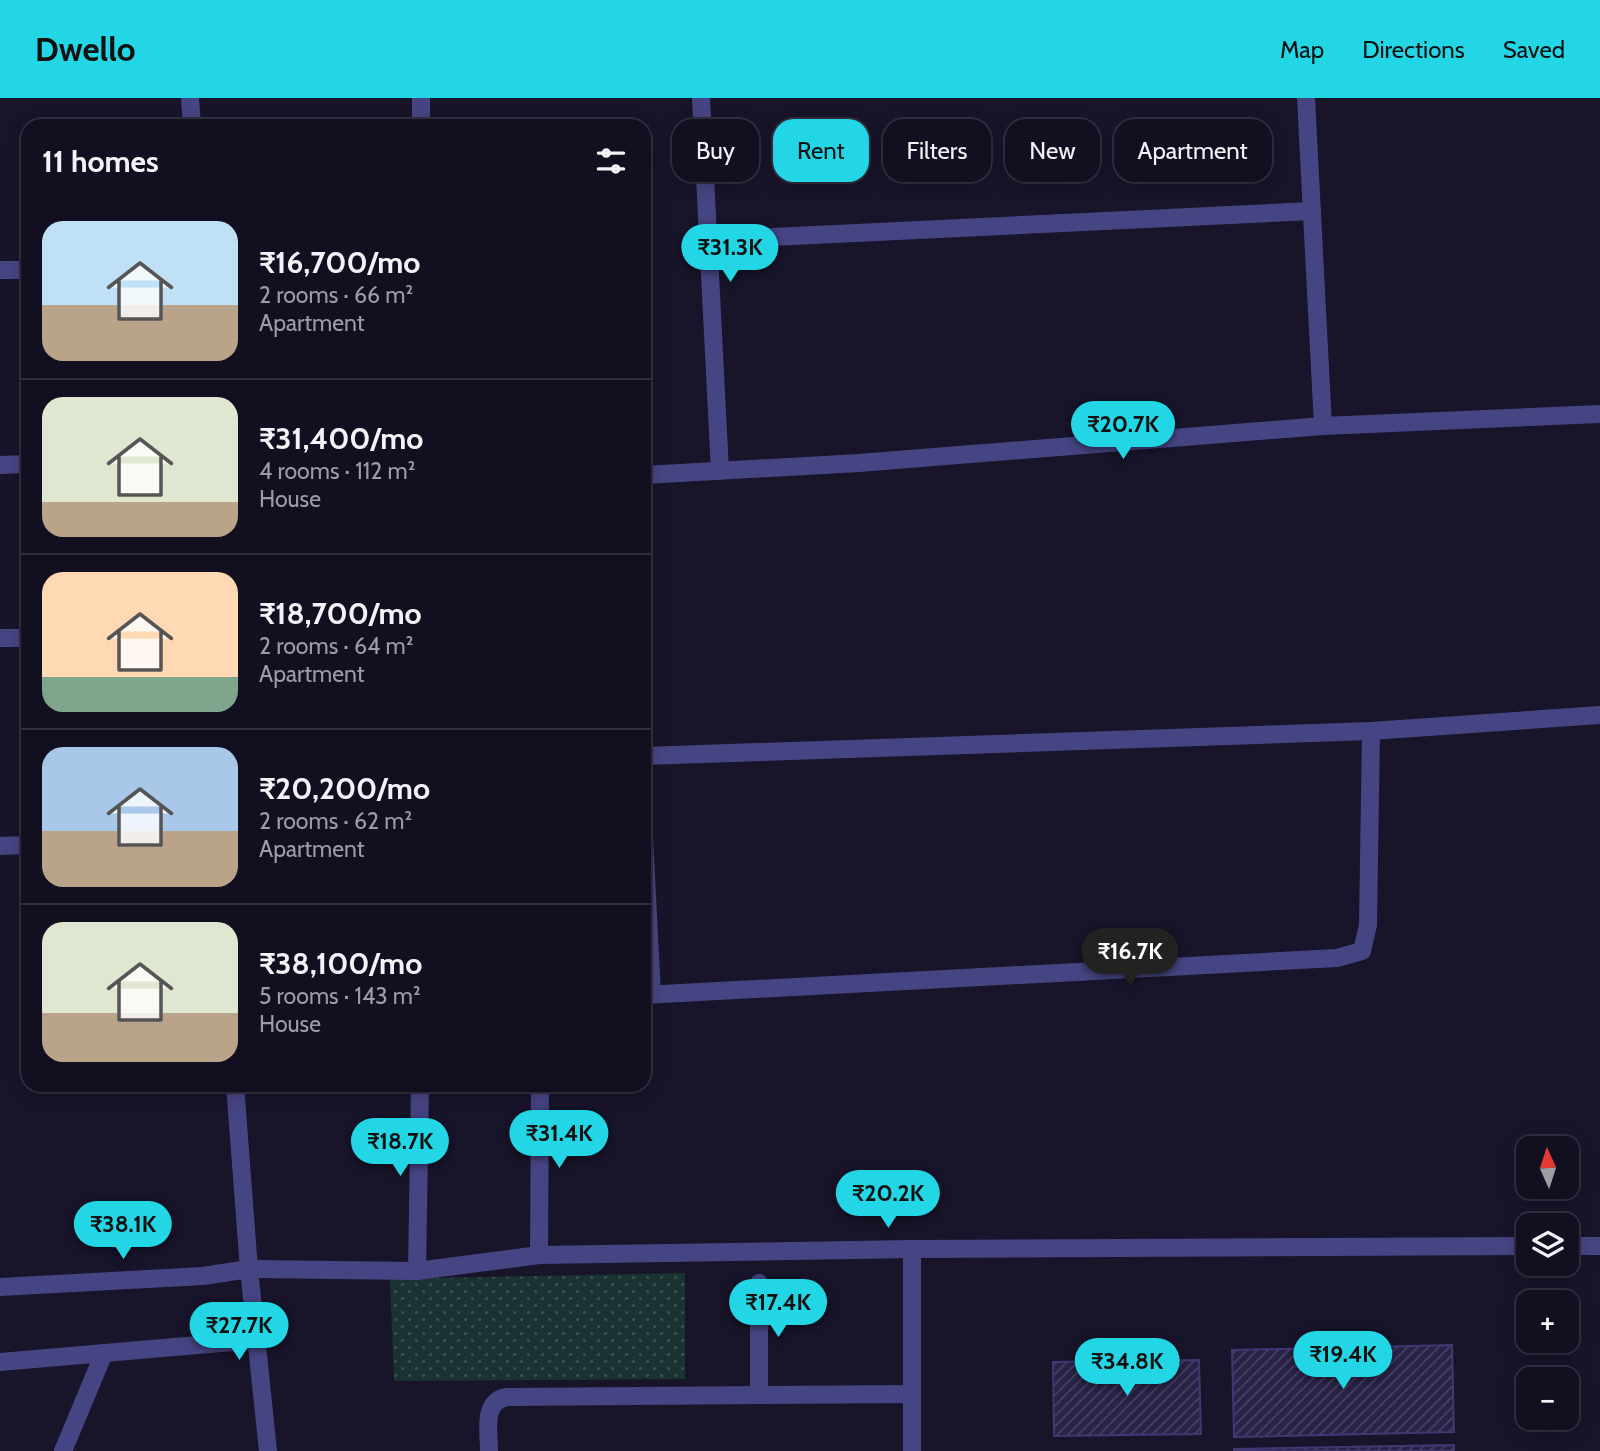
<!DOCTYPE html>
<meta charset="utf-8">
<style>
body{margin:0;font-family:Cabin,sans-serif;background:#1f1d2d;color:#f1f3f6;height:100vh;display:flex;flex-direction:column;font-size:26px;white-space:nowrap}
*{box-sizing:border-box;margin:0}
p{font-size:23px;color:#9c9ca5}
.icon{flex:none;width:38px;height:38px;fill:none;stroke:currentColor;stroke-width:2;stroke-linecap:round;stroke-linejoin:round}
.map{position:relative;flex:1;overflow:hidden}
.sheet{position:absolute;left:21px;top:21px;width:630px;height:973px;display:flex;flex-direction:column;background:#120f20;border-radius:21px;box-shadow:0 4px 18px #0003,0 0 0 2px #312f3e}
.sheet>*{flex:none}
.hud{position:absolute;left:672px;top:21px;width:665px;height:63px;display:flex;gap:14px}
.needle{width:46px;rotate:357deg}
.controls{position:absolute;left:1516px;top:1038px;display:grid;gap:14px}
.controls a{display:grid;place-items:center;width:63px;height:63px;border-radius:14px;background:#120f20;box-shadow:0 4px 18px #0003,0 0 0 2px #312f3e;font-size:35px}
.price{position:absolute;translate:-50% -60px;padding:0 16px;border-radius:24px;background:#23d6e5;color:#111;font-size:23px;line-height:46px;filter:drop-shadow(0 2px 4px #0008)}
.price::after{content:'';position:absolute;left:50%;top:42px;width:21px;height:16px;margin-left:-10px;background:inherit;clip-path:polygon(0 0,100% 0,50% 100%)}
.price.on{background:#222;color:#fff}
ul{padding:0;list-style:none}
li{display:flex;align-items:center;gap:21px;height:175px;padding:0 21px}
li+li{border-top:2px solid #312f3e}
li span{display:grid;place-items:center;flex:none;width:196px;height:140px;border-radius:21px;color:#555}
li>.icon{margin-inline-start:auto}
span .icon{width:84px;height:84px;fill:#fffc;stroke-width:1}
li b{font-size:30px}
h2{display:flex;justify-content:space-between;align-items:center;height:84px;padding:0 21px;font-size:30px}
.tag{padding:0 24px;border-radius:21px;background:#120f20;box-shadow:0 4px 18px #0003,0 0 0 2px #312f3e;font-size:24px;line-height:63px}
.tag.on{background:#23d6e5;color:#111}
header{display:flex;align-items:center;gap:42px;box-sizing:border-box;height:98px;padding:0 35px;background:#23d6e5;color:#111}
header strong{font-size:33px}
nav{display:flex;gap:38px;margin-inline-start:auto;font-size:24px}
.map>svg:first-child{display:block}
</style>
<header>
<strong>Dwello</strong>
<nav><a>Map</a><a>Directions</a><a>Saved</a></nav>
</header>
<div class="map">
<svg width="1600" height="1353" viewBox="0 0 1600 1353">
<defs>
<pattern id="park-dots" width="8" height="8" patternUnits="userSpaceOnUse" patternTransform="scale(1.75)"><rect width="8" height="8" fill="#183331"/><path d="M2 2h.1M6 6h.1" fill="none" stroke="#395050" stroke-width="1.8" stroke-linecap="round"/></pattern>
<pattern id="building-hatch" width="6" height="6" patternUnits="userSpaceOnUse" patternTransform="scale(1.75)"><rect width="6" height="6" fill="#292348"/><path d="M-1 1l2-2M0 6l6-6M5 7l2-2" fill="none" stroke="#484363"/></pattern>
</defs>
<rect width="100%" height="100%" fill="#18142a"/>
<polygon fill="url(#park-dots)" points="685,1175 685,1281 394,1283 390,1181"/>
<g fill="url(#building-hatch)" stroke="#423772" stroke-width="2">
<polygon points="1452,1247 1454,1334 1234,1339 1232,1252"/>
<polygon points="1199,1262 1201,1336 1054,1338 1053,1264"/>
<polygon points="1454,1347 1454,1353 1234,1353 1234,1351"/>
</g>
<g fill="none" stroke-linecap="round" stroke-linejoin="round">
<g stroke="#464583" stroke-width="18">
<polyline points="190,0 192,28"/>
<polyline points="421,0 421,28"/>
<polyline points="701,0 720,373"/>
<polyline points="1306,0 1323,328"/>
<polyline points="709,142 1312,113"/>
<polyline points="0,172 28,172"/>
<polyline points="0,367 28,366"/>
<polyline points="644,377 859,365 1323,328 1600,316"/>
<polyline points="0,540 28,540"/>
<polyline points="644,658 1371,633 1600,617"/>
<polyline points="644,740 652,896"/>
<polyline points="0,748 28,747"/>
<polyline points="644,897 1337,860 1362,853 1368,827 1371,633"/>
<polyline points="235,987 249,1171 268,1353"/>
<polyline points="1566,1148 1600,1148"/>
<polyline points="912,1151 912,1353"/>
<polyline points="539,1157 540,987"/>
<polyline points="417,1173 420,987"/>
<polyline points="0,1189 203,1178 249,1171 417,1173 539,1157 912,1151 1528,1148"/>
<polyline points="0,1264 256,1242"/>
<polyline points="759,1297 759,1185"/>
<polyline points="63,1353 104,1255"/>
<path d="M489,1353c0,-19 -7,-50 18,-54l405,-3"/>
</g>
</g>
</svg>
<div class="controls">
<a><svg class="needle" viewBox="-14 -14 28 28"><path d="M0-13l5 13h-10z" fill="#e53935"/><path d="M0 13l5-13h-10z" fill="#9c9ca5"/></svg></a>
<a><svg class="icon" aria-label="layers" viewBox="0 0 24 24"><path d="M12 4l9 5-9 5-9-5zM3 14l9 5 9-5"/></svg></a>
<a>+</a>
<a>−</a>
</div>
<b class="price" style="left:730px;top:186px">₹31.3K</b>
<b class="price" style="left:1123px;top:363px">₹20.7K</b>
<b class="price on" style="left:1130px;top:890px">₹16.7K</b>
<b class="price" style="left:559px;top:1072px">₹31.4K</b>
<b class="price" style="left:400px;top:1080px">₹18.7K</b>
<b class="price" style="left:888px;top:1132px">₹20.2K</b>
<b class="price" style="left:123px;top:1163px">₹38.1K</b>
<b class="price" style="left:778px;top:1241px">₹17.4K</b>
<b class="price" style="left:239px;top:1264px">₹27.7K</b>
<b class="price" style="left:1343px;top:1293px">₹19.4K</b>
<b class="price" style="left:1127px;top:1300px">₹34.8K</b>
<div class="hud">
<a class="tag">Buy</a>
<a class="tag on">Rent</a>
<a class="tag">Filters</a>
<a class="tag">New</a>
<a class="tag">Apartment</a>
</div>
<section class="sheet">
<h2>11 homes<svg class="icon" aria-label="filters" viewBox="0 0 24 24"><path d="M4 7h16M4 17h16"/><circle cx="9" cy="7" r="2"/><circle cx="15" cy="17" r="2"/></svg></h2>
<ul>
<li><span style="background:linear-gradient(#bfe0f5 60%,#b9a48a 0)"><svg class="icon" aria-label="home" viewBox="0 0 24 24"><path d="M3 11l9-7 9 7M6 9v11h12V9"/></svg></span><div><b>₹16,700/mo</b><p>2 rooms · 66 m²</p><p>Apartment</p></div></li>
<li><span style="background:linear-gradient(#dfe7d0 75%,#b9a48a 0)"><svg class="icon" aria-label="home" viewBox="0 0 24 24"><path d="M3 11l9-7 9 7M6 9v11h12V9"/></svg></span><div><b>₹31,400/mo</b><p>4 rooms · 112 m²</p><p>House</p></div></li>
<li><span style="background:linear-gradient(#ffd9b3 75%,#7fa58c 0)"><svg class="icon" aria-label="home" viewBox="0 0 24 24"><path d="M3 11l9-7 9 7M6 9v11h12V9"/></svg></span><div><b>₹18,700/mo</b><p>2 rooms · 64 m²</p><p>Apartment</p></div></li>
<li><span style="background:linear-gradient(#a9c7e8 60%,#b9a48a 0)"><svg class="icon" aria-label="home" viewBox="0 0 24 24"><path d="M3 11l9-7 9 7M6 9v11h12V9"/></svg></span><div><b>₹20,200/mo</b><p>2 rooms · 62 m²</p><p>Apartment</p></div></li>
<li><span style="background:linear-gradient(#dfe7d0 65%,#b9a48a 0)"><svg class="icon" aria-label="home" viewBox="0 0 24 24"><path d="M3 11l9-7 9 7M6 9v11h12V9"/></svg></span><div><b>₹38,100/mo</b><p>5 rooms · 143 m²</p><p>House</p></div></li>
</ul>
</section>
</div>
